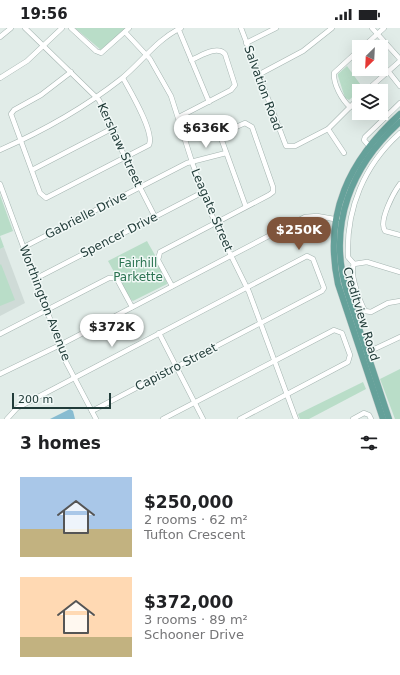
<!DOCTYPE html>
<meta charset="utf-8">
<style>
body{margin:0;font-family:"DejaVu Sans",sans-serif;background:#f6f6f6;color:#202124;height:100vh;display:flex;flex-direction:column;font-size:15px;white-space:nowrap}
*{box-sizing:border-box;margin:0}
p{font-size:13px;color:#757577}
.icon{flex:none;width:22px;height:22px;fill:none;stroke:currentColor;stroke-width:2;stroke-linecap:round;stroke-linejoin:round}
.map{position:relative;height:391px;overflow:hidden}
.details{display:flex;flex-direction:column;background:#fff;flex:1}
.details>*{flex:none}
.needle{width:26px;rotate:204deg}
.tools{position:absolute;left:352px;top:12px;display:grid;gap:8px}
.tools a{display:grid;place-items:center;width:36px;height:36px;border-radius:0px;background:#fff;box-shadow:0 4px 16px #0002;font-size:20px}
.scale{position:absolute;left:12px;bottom:10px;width:99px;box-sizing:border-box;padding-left:4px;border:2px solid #213c39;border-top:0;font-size:11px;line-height:14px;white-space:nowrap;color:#213c39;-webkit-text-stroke:3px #f1f8f6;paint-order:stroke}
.price{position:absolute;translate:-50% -34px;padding:0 9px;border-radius:14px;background:#fff;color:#222;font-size:13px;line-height:26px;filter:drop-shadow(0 1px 2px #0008)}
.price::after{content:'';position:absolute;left:50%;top:24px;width:12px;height:9px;margin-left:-6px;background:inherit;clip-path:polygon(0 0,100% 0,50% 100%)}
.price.active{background:#7f543b;color:#fff}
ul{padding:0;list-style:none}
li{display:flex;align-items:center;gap:12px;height:100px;padding:0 20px}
li span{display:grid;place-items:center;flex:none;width:112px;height:80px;border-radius:0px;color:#555}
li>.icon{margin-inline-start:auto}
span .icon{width:48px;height:48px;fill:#fffc;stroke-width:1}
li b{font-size:17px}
h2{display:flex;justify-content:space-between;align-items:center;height:48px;padding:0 20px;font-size:17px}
.status{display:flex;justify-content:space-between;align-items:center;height:28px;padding:0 20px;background:#fff;direction:ltr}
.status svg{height:11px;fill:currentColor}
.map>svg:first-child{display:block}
</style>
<div class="status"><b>19:56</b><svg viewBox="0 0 49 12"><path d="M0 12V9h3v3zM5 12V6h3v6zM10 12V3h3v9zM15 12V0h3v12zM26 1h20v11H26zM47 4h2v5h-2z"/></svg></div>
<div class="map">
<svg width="400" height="391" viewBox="0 0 400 391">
<rect width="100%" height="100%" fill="#e1ece8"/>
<polygon fill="#cfdbd7" points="4,219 25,275 0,288 0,221"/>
<g fill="#b9ddc8">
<polygon points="75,0 126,0 101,22"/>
<polygon points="347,38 363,60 349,72 345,70 338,48 338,46"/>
<polygon points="0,167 13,203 0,208 4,219 0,221"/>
<path d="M147,213c5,9 20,34 20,43l-34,17c-5,-3 -21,-33 -25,-40z"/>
<polygon points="1,236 15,272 0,278 0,237"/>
<polygon points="400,341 400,391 395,391 380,351"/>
<polygon points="363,354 366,361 309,391 300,391 298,386"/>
</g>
<polygon fill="#88bcd1" points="70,381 73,383 75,391 50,391"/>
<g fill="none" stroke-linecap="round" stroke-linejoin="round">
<g stroke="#a4b4b0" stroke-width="5.5">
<g id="minor">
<polyline points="25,0 99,72 113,100 125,130 155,189"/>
<polyline points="71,0 96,23 101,25 129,0"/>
<polyline points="178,0 209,74"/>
<polyline points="241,0 286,118 295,118 328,101 359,70"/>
<polyline points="372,0 400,31"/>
<polyline points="125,4 150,31 171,68 193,137 215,195 249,264 296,391"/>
<polyline points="0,9 11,0"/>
<polyline points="246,15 276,0"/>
<polyline points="363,19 384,0"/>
<polyline points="388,43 400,58"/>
<path d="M71,44l-30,23 -27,15 -3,4 29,79 6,5 103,-53c6,-13 -19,-54 -26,-67"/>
<polyline points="258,47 303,23 332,0"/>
<polyline points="0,50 27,33 62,0"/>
<polyline points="366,63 400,33"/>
<path d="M350,79c-8,-7 -17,-23 -16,-34l25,-23"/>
<path d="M179,89l52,-27 4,-5 -10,-31c-8,-9 -24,2 -34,6"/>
<polyline points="328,101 344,125"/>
<polyline points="369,118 364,112 365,109 400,75"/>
<path d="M0,122c43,-19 84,-42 121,-71 20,-16 36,-40 60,-51"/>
<polyline points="32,142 113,100"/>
<polyline points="0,156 66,334 96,391"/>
<path d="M400,156c-6,8 -22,37 -15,47l15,4"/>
<polyline points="24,219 187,135 226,125"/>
<path d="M354,236l-6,-7c-2,-48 16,-92 52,-124"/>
<path d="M354,236c-5,9 6,38 11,47l6,1 17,-9 12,-2"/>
<polyline points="354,236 367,234 400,244"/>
<polyline points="35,251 203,164"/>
<polyline points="172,258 158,232 160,224 269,167 273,164 273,159 252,99 245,95 225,104 221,110 246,179"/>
<polyline points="159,305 203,391"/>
<polyline points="0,306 109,250 115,250 118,253 132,279"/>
<polyline points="366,325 400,309"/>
<polyline points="0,346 60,317 305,189 317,188 340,192"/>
<polyline points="7,391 17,380 307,228 313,231 324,260 322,263 92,383"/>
<polyline points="163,391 334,302 342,305 350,327 348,334 240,391"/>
<polyline points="353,391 364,385 369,387 371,391"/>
</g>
</g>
<g stroke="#c1c8c8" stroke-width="7">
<g id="major">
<path d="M383,391l-45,-135c-15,-70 11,-124 62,-170"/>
<path d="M389,391l-43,-130c-18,-65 5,-123 54,-167"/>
</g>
</g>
<use href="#minor" stroke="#fff" stroke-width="4.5"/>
<use href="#major" stroke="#65a19a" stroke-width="6"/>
</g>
<g text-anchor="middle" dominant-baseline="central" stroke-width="3" stroke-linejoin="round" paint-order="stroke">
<g font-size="12" fill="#213c39" stroke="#f1f8f6">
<text transform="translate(263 60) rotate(70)">Salvation Road</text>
<text transform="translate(120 117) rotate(65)">Kershaw Street</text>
<text transform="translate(212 182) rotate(67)">Leagate Street</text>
<text transform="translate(86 187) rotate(-27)">Gabrielle Drive</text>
<text transform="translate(119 207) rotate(-27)">Spencer Drive</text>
<text transform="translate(45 275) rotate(69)">Worthington Avenue</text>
<text transform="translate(361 286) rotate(73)">Creditview Road</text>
<text transform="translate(176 339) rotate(-27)">Capistro Street</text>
</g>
<g font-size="12" fill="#2b7351" stroke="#f1f8f6">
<text x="138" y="235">Fairhill<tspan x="138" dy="14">Parkette</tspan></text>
</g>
</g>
</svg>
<div class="tools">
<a><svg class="needle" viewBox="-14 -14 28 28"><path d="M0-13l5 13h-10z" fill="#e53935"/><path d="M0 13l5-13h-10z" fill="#757577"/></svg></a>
<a><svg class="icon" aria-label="layers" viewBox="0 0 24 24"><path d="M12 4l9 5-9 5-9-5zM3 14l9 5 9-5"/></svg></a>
</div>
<div class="scale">200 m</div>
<b class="price" style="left:206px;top:121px">$636K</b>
<b class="price active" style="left:299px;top:223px">$250K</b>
<b class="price" style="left:112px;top:320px">$372K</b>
</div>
<section class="details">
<h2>3 homes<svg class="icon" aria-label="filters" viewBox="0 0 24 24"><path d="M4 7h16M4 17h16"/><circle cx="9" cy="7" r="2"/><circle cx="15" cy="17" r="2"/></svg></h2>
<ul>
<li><span style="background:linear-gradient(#a9c7e8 65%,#c2b280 0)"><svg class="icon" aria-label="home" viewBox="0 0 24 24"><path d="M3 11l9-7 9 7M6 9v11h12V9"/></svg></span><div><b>$250,000</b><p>2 rooms · 62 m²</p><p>Tufton Crescent</p></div></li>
<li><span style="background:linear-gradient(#ffd9b3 75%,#c2b280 0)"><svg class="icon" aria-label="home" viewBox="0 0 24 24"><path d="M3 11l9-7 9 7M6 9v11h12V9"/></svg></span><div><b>$372,000</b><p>3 rooms · 89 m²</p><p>Schooner Drive</p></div></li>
</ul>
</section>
